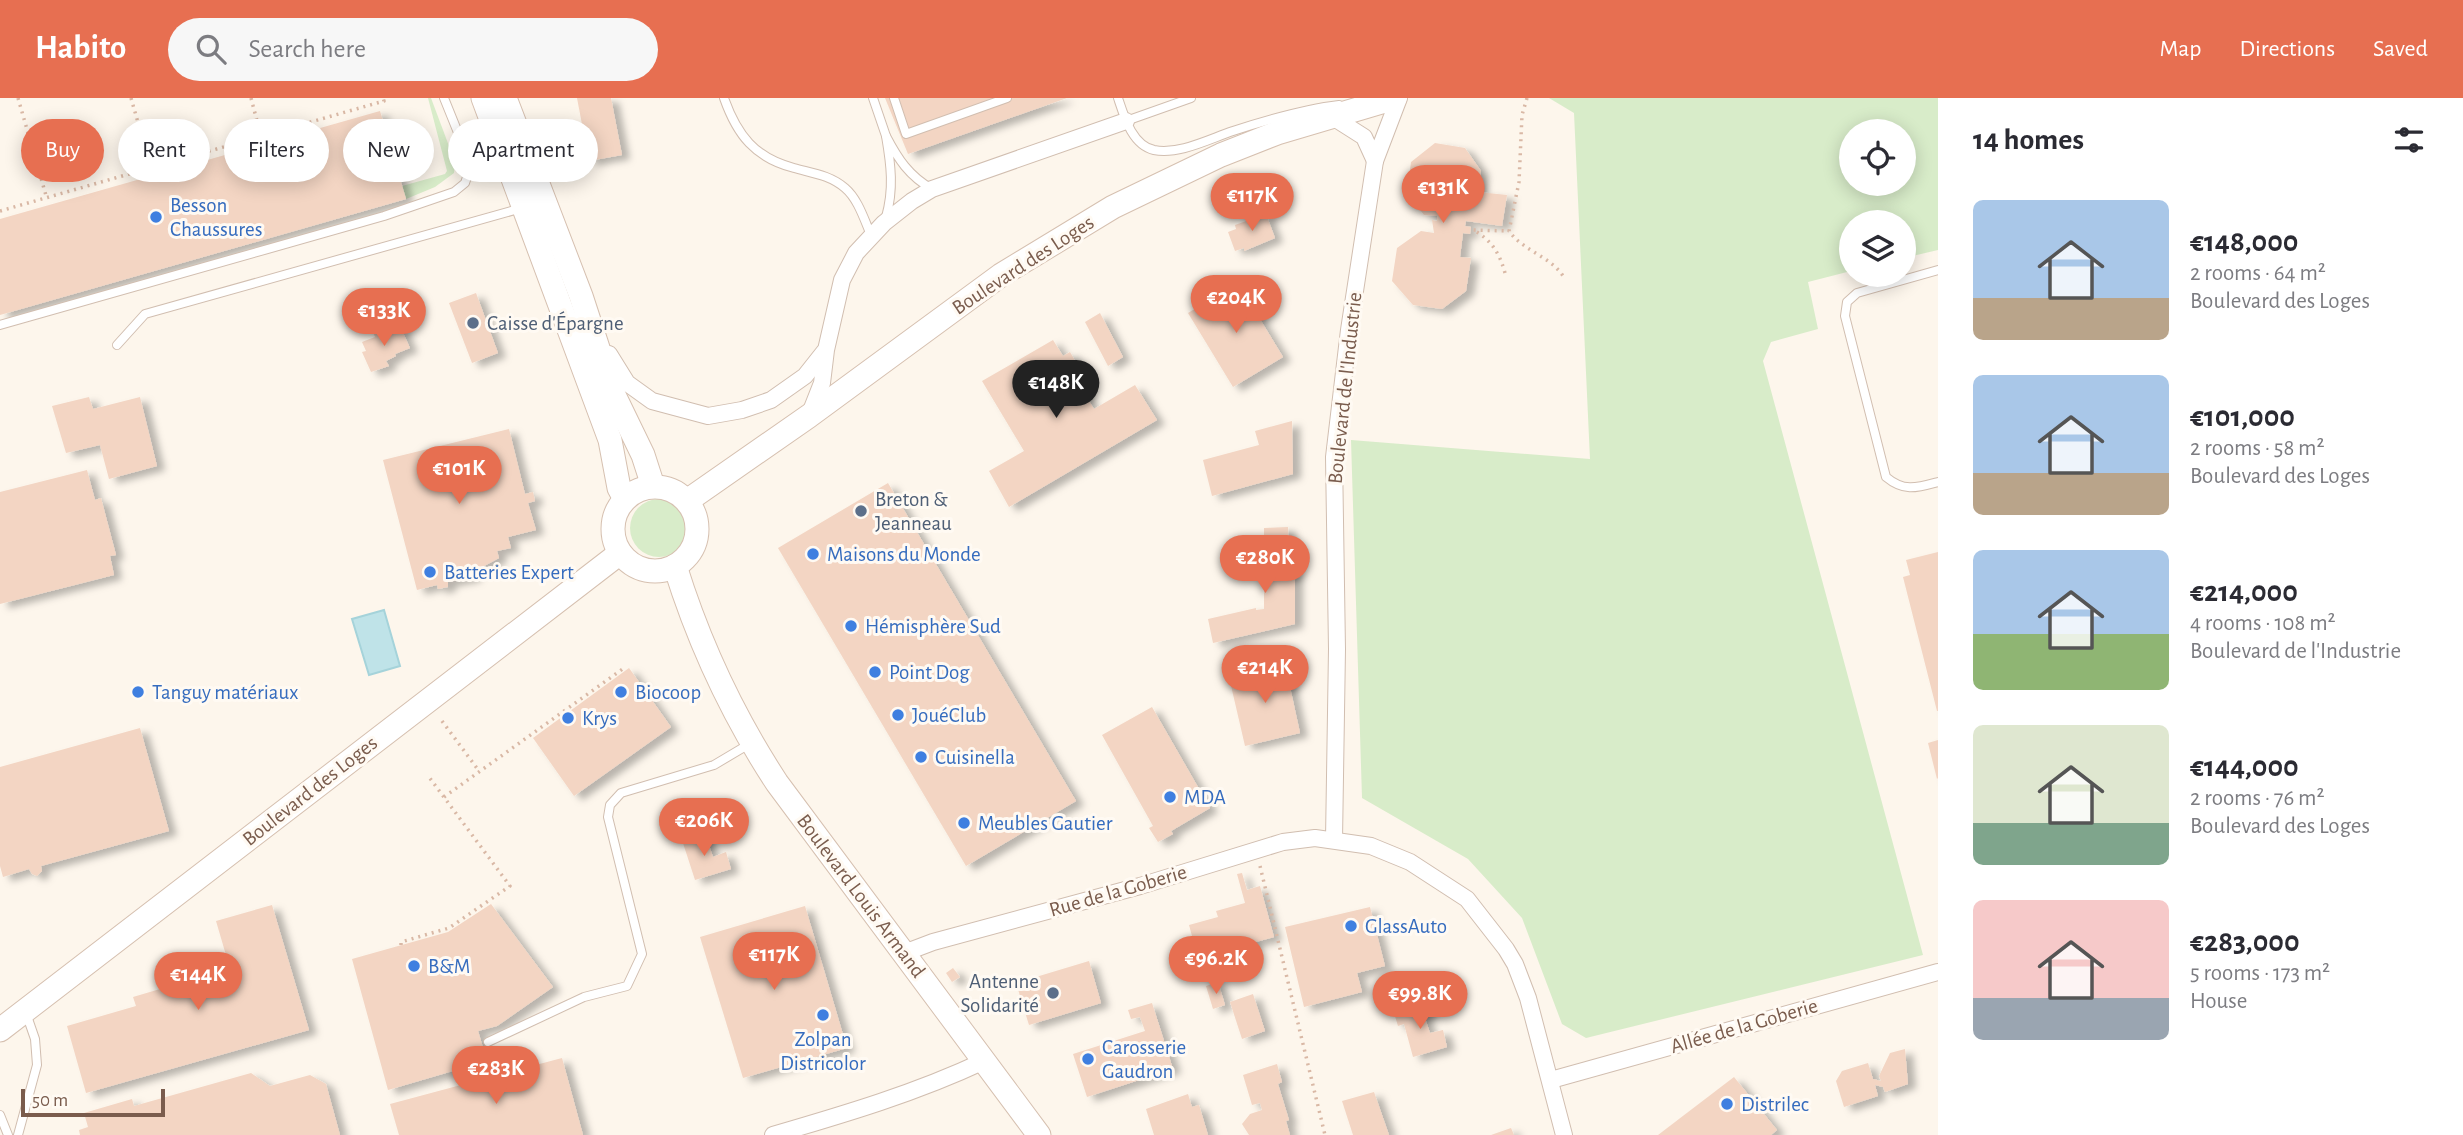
<!DOCTYPE html>
<meta charset="utf-8">
<style>
body{margin:0;font-family:"Alegreya Sans",sans-serif;background:#f7f7f7;color:#2b2b33;height:100vh;display:flex;flex-direction:column;font-size:26px;white-space:nowrap}
*{box-sizing:border-box;margin:0}
p{font-size:23px;color:#7c7c81}
.icon{flex:none;width:38px;height:38px;fill:none;stroke:currentColor;stroke-width:2;stroke-linecap:round;stroke-linejoin:round}
.map{position:relative;flex:1;overflow:hidden}
.drawer{display:flex;flex-direction:column;background:#fff;width:525px}
.drawer>*{flex:none}
.top-card{position:absolute;left:21px;top:21px;width:665px;height:63px;display:flex;gap:14px}
.tools{position:absolute;left:1839px;top:21px;display:grid;gap:14px}
.tools a{display:grid;place-items:center;width:77px;height:77px;border-radius:50%;background:#fff;box-shadow:0 4px 18px #0003;font-size:35px}
.scale{position:absolute;left:21px;bottom:18px;width:144px;box-sizing:border-box;padding-left:7px;border:4px solid #7a5c4d;border-top:0;font-size:19px;line-height:24px;white-space:nowrap;color:#7a5c4d;-webkit-text-stroke:5px #fffaf3;paint-order:stroke}
.price{position:absolute;translate:-50% -60px;padding:0 16px;border-radius:24px;background:#e76f51;color:#fff;font-size:23px;line-height:46px;filter:drop-shadow(0 2px 4px #0008)}
.price::after{content:'';position:absolute;left:50%;top:42px;width:21px;height:16px;margin-left:-10px;background:inherit;clip-path:polygon(0 0,100% 0,50% 100%)}
.price.on{background:#222;color:#fff}
ul{padding:0;list-style:none}
li{display:flex;align-items:center;gap:21px;height:175px;padding:0 35px}
li span{display:grid;place-items:center;flex:none;width:196px;height:140px;border-radius:10px;color:#555}
li>.icon{margin-inline-start:auto}
span .icon{width:84px;height:84px;fill:#fffc;stroke-width:1}
li b{font-size:30px}
h2{display:flex;justify-content:space-between;align-items:center;height:84px;padding:0 35px;font-size:30px}
.pill{padding:0 24px;border-radius:32px;background:#fff;box-shadow:0 4px 18px #0003;font-size:24px;line-height:63px}
.pill.on{background:#e76f51;color:#fff}
header{display:flex;align-items:center;gap:42px;box-sizing:border-box;height:98px;padding:0 35px;background:#e76f51;color:#fff}
header strong{font-size:33px}
nav{display:flex;gap:38px;margin-inline-start:auto;font-size:24px}
.search{width:490px;height:63px;background:#f7f7f7;display:flex;align-items:center;gap:18px;box-sizing:border-box;padding:0 24px;border-radius:38px;color:#7c7c81;font-size:26px}
main{display:flex;flex:1;min-height:0}
.map>svg:first-child{display:block}
</style>
<header>
<strong>Habito</strong>
<div class="search"><svg class="icon" aria-label="search" viewBox="0 0 24 24"><circle cx="10" cy="10" r="6"/><path d="M15 15l6 6"/></svg>Search here</div>
<nav><a>Map</a><a>Directions</a><a>Saved</a></nav>
</header>
<main>
<div class="map">
<svg width="1938" height="1037" viewBox="0 0 1938 1037">
<defs>
<filter id="shadow"><feDropShadow dx="8" dy="4.5" stdDeviation="3.5" flood-color="#0004"/></filter>
</defs>
<rect width="100%" height="100%" fill="#fdf6ec"/>
<g fill="#d8ecc9" fill-rule="evenodd">
<polygon points="428,0 431,0 455,64 454,75 435,89 406,101 402,88 445,76 447,73"/>
<path d="M1549,0h389v152l-34,8v-36h-52l-1,49 -43,11 10,47 -47,13 -8,19 160,594 -337,83 -24,-14 -40,-106 -54,-59 -106,-61 -11,-358 239,19 -16,-346zM1904,33v53h-52v-53z"/>
<circle cx="659" cy="430" r="29"/>
</g>
<polygon fill="#bfe3e8" stroke="#a5d3da" stroke-width="2" points="384,512 400,568 369,577 352,521"/>
<g fill="#f3d5c3" filter="url(#shadow)">
<polygon points="577,0 611,0 622,57 589,63"/>
<polygon points="885,0 1067,0 908,56"/>
<polygon points="380,13 406,101 0,217 0,121"/>
<polygon points="1435,45 1465,50 1481,73 1478,94 1507,97 1502,128 1466,123 1465,128 1471,129 1470,136 1463,135 1460,159 1471,160 1466,193 1442,211 1413,207 1392,183 1397,150 1421,133 1434,135 1432,122 1437,123 1437,118 1424,117 1407,95 1411,64"/>
<polygon points="1266,116 1275,140 1244,153 1244,150 1235,153 1228,134 1236,131 1235,127"/>
<polygon points="1238,185 1283,259 1233,289 1188,215"/>
<polygon points="476,195 498,255 472,265 449,205"/>
<polygon points="1100,215 1123,259 1108,268 1085,224"/>
<polygon points="400,228 410,250 395,256 396,258 386,263 389,268 371,274 362,254 366,253 362,244 375,239 373,234 377,232 383,238 386,236 386,233"/>
<polygon points="1053,242 1063,258 1070,254 1084,278 1076,282 1094,311 1135,287 1157,322 1009,409 989,373 1024,353 982,283"/>
<polygon points="89,299 93,311 140,299 157,368 109,381 100,347 66,355 52,308"/>
<polygon points="1292,323 1293,376 1212,398 1203,362 1259,347 1255,333"/>
<polygon points="509,331 525,396 533,394 535,403 528,405 536,432 508,439 511,450 497,453 499,460 473,474 473,479 448,484 448,489 438,491 437,487 417,492 383,362"/>
<polygon points="87,372 95,402 101,400 116,457 110,458 114,477 0,506 0,394"/>
<polygon points="888,385 1076,703 966,768 778,450"/>
<polygon points="1288,429 1289,471 1295,471 1295,526 1213,545 1208,521 1256,510 1256,512 1264,511 1264,430"/>
<polygon points="1938,454 1938,613 1937,613 1903,479 1910,477 1906,462"/>
<polygon points="1285,566 1300,635 1245,648 1229,579"/>
<polygon points="629,570 671,629 574,698 533,640"/>
<polygon points="1152,609 1210,710 1171,733 1173,736 1158,744 1149,730 1153,728 1102,637"/>
<polygon points="140,630 169,733 41,768 42,773 37,778 32,776 29,771 3,779 0,768 0,669"/>
<polygon points="1938,642 1938,680 1937,681 1928,645"/>
<polygon points="705,735 713,759 726,754 731,771 695,782 682,742"/>
<polygon points="1242,775 1247,792 1260,788 1274,839 1198,860 1189,827 1218,819 1216,813 1245,805 1237,776"/>
<polygon points="491,806 553,889 497,928 478,933 487,963 388,992 352,861 448,834"/>
<polygon points="272,807 309,932 86,995 67,928 136,908 133,899 177,886 181,896 233,881 216,823"/>
<polygon points="805,808 847,950 743,980 700,839"/>
<polygon points="1370,809 1385,868 1357,875 1362,894 1304,909 1285,829"/>
<polygon points="1089,863 1101,905 1029,927 1016,885"/>
<polygon points="953,870 960,879 952,884 946,875"/>
<polygon points="1218,884 1225,907 1213,911 1206,888"/>
<polygon points="1253,896 1265,933 1242,941 1230,904"/>
<polygon points="1152,905 1173,971 1087,999 1073,956 1145,933 1140,919 1131,921 1128,912"/>
<polygon points="1428,906 1430,913 1425,920 1430,935 1443,932 1447,949 1413,959 1404,926 1398,928 1394,915"/>
<polygon points="1905,951 1908,986 1885,994 1883,989 1875,987 1878,998 1844,1009 1836,983 1842,973 1868,965 1873,981 1881,983 1879,978 1890,955"/>
<polygon points="562,960 583,1037 399,1037 390,1006"/>
<polygon points="1277,966 1282,984 1278,986 1289,1022 1286,1023 1290,1037 1249,1037 1242,1026 1250,1016 1262,1012 1260,1005 1252,1007 1243,977"/>
<polygon points="251,975 270,988 310,977 326,986 340,1037 80,1037 79,1032 88,1029 84,1015 132,1001 134,1008"/>
<polygon points="1734,979 1777,1032 1771,1037 1658,1037"/>
<polygon points="1374,994 1389,1037 1353,1037 1342,1003"/>
<polygon points="1188,996 1192,1009 1199,1007 1208,1037 1154,1037 1146,1011"/>
<polygon points="1511,1030 1514,1037 1491,1037"/>
</g>
<g fill="none" stroke-linecap="round" stroke-linejoin="round">
<g stroke="#d1beb0" stroke-width="10">
<g id="lane">
<path d="M724,0c13,37 31,60 70,70 18,5 36,7 51,20 13,11 19,31 26,47"/>
<polyline points="873,0 886,38"/>
<polyline points="894,0 906,36 1007,0"/>
<path d="M1118,0c6,18 14,47 36,52 25,5 55,-11 79,-19 34,-11 71,-22 106,-26"/>
<polyline points="1126,23 1191,0"/>
<path d="M886,119c8,-28 5,-52 0,-81 12,23 23,40 46,53"/>
<path d="M1938,172l-81,23 -10,9 -2,14 41,161c18,15 30,11 52,5"/>
<polyline points="0,227 384,118 454,94 465,85 470,70 465,52 444,0"/>
<polyline points="117,247 145,216 522,110"/>
<polyline points="488,944 584,899 627,888 642,856 608,719 610,707 621,695 714,667 751,645"/>
<polyline points="0,1017 8,1037"/>
<polyline points="18,1037 37,967 35,941 26,915"/>
</g>
</g>
<g stroke="#d1beb0" stroke-width="18">
<g id="street">
<polyline points="1331,18 1364,39 1375,63 1399,0"/>
<polyline points="609,256 627,285 652,303 708,318 742,312 771,302 805,278 824,254"/>
<polyline points="809,318 822,285 826,252 842,182 856,155 884,125 912,103 932,91 1126,23"/>
<polyline points="1334,742 1337,551 1334,359 1349,232 1375,63"/>
<polyline points="904,855 933,844 1140,788 1283,744 1315,740 1371,748 1410,764 1467,801 1506,851 1515,866 1528,900 1564,1037"/>
<polyline points="1551,982 1938,874"/>
<path d="M773,1037c72,-21 143,-42 211,-74"/>
</g>
</g>
<g stroke="#d6c0b0" stroke-width="25">
<g id="secondary">
<polyline points="483,0 610,342 619,390 625,401"/>
<polyline points="505,0 581,198 612,293 643,357 653,388"/>
<circle cx="655" cy="431" r="42"/>
<polyline points="687,403 809,318 1001,177 1113,109 1221,57 1277,35 1395,0"/>
<path d="M675,468c24,77 58,150 102,217l262,352"/>
<polyline points="0,932 620,455"/>
</g>
</g>
<g stroke="#d9b8a5" stroke-width="3.5" stroke-dasharray="2 5" stroke-linecap="butt">
<polyline points="18,0 47,101"/>
<polyline points="131,0 151,70"/>
<polyline points="251,0 261,38"/>
<path d="M1527,0l-5,17 -3,67 -10,49c14,20 41,25 54,45"/>
<polyline points="0,113 384,3 383,0"/>
<path d="M1505,175c-5,-19 -14,-34 -32,-43l36,1"/>
<polyline points="442,623 479,673"/>
<polyline points="444,699 624,570"/>
<polyline points="1260,768 1325,1037"/>
<polyline points="401,847 401,844 449,830 510,788 429,679"/>
</g>
<use href="#lane" stroke="#fff" stroke-width="8"/>
<use href="#street" stroke="#fff" stroke-width="16"/>
<use href="#secondary" stroke="#fff" stroke-width="23"/>
</g>
<g fill="#3f7fe0" stroke="#fffaf3" stroke-width="2.5">
<circle cx="156" cy="119" r="7"/>
<circle cx="813" cy="456" r="7"/>
<circle cx="430" cy="474" r="7"/>
<circle cx="851" cy="528" r="7"/>
<circle cx="875" cy="574" r="7"/>
<circle cx="138" cy="594" r="7"/>
<circle cx="621" cy="594" r="7"/>
<circle cx="898" cy="617" r="7"/>
<circle cx="568" cy="620" r="7"/>
<circle cx="921" cy="659" r="7"/>
<circle cx="1170" cy="699" r="7"/>
<circle cx="964" cy="725" r="7"/>
<circle cx="1351" cy="828" r="7"/>
<circle cx="414" cy="868" r="7"/>
<circle cx="823" cy="917" r="7"/>
<circle cx="1088" cy="961" r="7"/>
<circle cx="1727" cy="1006" r="7"/>
</g>
<g fill="#5c6f8a" stroke="#fffaf3" stroke-width="2.5">
<circle cx="473" cy="225" r="7"/>
<circle cx="861" cy="413" r="7"/>
<circle cx="1053" cy="895" r="7"/>
</g>
<g text-anchor="middle" dominant-baseline="central" stroke-width="6" stroke-linejoin="round" paint-order="stroke">
<g font-size="21" fill="#366cbe" stroke="#fffaf3" text-anchor="start">
<text x="170" y="107">Besson<tspan x="170" dy="24">Chaussures</tspan></text>
<text x="827" y="456">Maisons du Monde</text>
<text x="444" y="474">Batteries Expert</text>
<text x="865" y="528">Hémisphère Sud</text>
<text x="889" y="574">Point Dog</text>
<text x="152" y="594">Tanguy matériaux</text>
<text x="635" y="594">Biocoop</text>
<text x="912" y="617">JouéClub</text>
<text x="582" y="620">Krys</text>
<text x="935" y="659">Cuisinella</text>
<text x="1184" y="699">MDA</text>
<text x="978" y="725">Meubles Gautier</text>
<text x="1365" y="828">GlassAuto</text>
<text x="428" y="868">B&amp;M</text>
<text x="823" y="941" text-anchor="middle">Zolpan<tspan x="823" dy="24">Districolor</tspan></text>
<text x="1102" y="949">Carosserie<tspan x="1102" dy="24">Gaudron</tspan></text>
<text x="1741" y="1006">Distrilec</text>
</g>
<g font-size="21" fill="#7a5c4d" stroke="#fffaf3">
<text transform="translate(1023 167) rotate(-33)">Boulevard des Loges</text>
<text transform="translate(1345 290) rotate(-84)">Boulevard de l'Industrie</text>
<text transform="translate(310 693) rotate(-38)">Boulevard des Loges</text>
<text transform="translate(1118 793) rotate(-16)">Rue de la Goberie</text>
<text transform="translate(861 798) rotate(53)">Boulevard Louis Armand</text>
<text transform="translate(1744 928) rotate(-16)">Allée de la Goberie</text>
</g>
<g font-size="21" fill="#4e5e75" stroke="#fffaf3" text-anchor="start">
<text x="487" y="225">Caisse d'Épargne</text>
<text x="875" y="401">Breton &amp;<tspan x="875" dy="24">Jeanneau</tspan></text>
<text x="1039" y="883" text-anchor="end">Antenne<tspan x="1039" dy="24">Solidarité</tspan></text>
</g>
</g>
</svg>
<div class="tools">
<a><svg class="icon" aria-label="locate" viewBox="0 0 24 24"><circle cx="12" cy="12" r="6"/><path d="M12 2v4M12 18v4M2 12h4M18 12h4"/></svg></a>
<a><svg class="icon" aria-label="layers" viewBox="0 0 24 24"><path d="M12 4l9 5-9 5-9-5zM3 14l9 5 9-5"/></svg></a>
</div>
<div class="scale">50 m</div>
<b class="price" style="left:1443px;top:127px">€131K</b>
<b class="price" style="left:1252px;top:135px">€117K</b>
<b class="price" style="left:1236px;top:237px">€204K</b>
<b class="price" style="left:384px;top:250px">€133K</b>
<b class="price on" style="left:1056px;top:322px">€148K</b>
<b class="price" style="left:459px;top:408px">€101K</b>
<b class="price" style="left:1265px;top:497px">€280K</b>
<b class="price" style="left:1265px;top:607px">€214K</b>
<b class="price" style="left:704px;top:760px">€206K</b>
<b class="price" style="left:774px;top:894px">€117K</b>
<b class="price" style="left:1216px;top:898px">€96.2K</b>
<b class="price" style="left:198px;top:914px">€144K</b>
<b class="price" style="left:1420px;top:933px">€99.8K</b>
<b class="price" style="left:496px;top:1008px">€283K</b>
<div class="top-card">
<a class="pill on">Buy</a>
<a class="pill">Rent</a>
<a class="pill">Filters</a>
<a class="pill">New</a>
<a class="pill">Apartment</a>
</div>
</div>
<section class="drawer">
<h2>14 homes<svg class="icon" aria-label="filters" viewBox="0 0 24 24"><path d="M4 7h16M4 17h16"/><circle cx="9" cy="7" r="2"/><circle cx="15" cy="17" r="2"/></svg></h2>
<ul>
<li><span style="background:linear-gradient(#a9c7e8 70%,#b9a48a 0)"><svg class="icon" aria-label="home" viewBox="0 0 24 24"><path d="M3 11l9-7 9 7M6 9v11h12V9"/></svg></span><div><b>€148,000</b><p>2 rooms · 64 m²</p><p>Boulevard des Loges</p></div></li>
<li><span style="background:linear-gradient(#a9c7e8 70%,#b9a48a 0)"><svg class="icon" aria-label="home" viewBox="0 0 24 24"><path d="M3 11l9-7 9 7M6 9v11h12V9"/></svg></span><div><b>€101,000</b><p>2 rooms · 58 m²</p><p>Boulevard des Loges</p></div></li>
<li><span style="background:linear-gradient(#a9c7e8 60%,#8fb573 0)"><svg class="icon" aria-label="home" viewBox="0 0 24 24"><path d="M3 11l9-7 9 7M6 9v11h12V9"/></svg></span><div><b>€214,000</b><p>4 rooms · 108 m²</p><p>Boulevard de l'Industrie</p></div></li>
<li><span style="background:linear-gradient(#dfe7d0 70%,#7fa58c 0)"><svg class="icon" aria-label="home" viewBox="0 0 24 24"><path d="M3 11l9-7 9 7M6 9v11h12V9"/></svg></span><div><b>€144,000</b><p>2 rooms · 76 m²</p><p>Boulevard des Loges</p></div></li>
<li><span style="background:linear-gradient(#f6c9c9 70%,#9aa5b1 0)"><svg class="icon" aria-label="home" viewBox="0 0 24 24"><path d="M3 11l9-7 9 7M6 9v11h12V9"/></svg></span><div><b>€283,000</b><p>5 rooms · 173 m²</p><p>House</p></div></li>
</ul>
</section>
</main>
